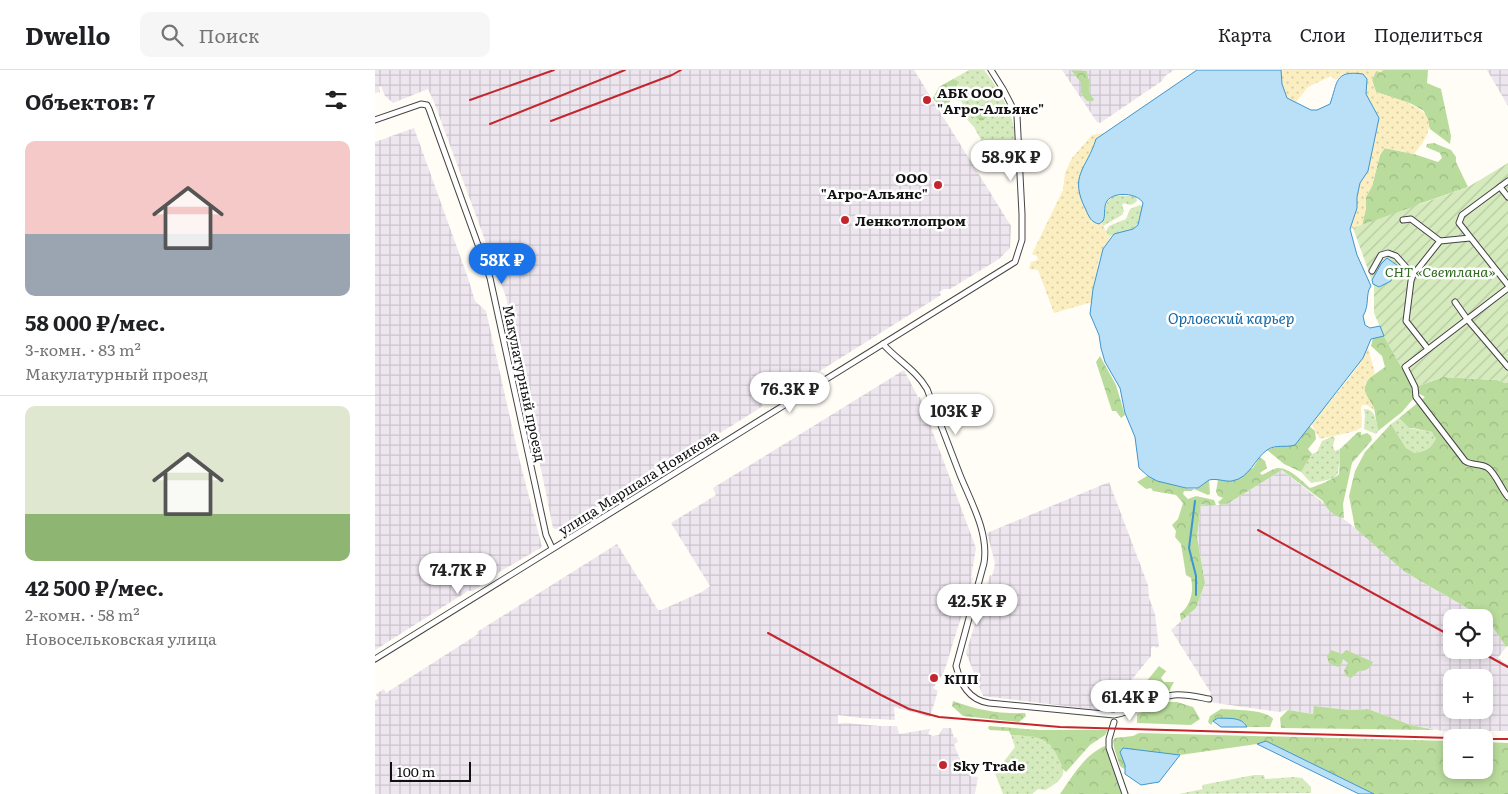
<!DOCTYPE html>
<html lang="ru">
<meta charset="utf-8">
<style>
body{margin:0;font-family:Literata,serif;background:#f6f6f6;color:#202124;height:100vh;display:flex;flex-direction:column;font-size:19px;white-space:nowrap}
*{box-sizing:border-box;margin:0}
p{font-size:16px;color:#757577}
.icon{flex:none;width:28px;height:28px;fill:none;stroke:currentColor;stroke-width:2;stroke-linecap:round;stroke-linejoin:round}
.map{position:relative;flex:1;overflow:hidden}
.drawer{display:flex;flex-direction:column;background:#fff;width:375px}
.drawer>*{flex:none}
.buttons{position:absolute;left:1068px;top:539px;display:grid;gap:10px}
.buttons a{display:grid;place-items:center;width:50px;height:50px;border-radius:10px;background:#fff;box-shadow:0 2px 8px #0003;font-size:25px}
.scale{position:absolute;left:15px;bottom:12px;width:81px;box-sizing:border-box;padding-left:5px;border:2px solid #111;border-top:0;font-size:14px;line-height:18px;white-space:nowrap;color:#111;-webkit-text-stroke:4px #fff;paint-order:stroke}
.price{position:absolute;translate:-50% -42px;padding:0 11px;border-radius:18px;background:#fff;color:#222;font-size:16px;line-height:32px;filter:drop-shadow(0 1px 2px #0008)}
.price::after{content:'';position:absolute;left:50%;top:30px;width:15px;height:11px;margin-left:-8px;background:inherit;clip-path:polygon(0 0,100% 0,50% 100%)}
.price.active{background:#1a73e8;color:#fff}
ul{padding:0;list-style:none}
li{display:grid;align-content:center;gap:10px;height:265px;padding:0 25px}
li+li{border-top:1px solid #e0e0e0}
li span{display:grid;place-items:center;height:155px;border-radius:10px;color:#555}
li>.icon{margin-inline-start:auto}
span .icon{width:90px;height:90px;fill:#fffc;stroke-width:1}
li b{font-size:21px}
h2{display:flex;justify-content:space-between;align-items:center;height:60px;padding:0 25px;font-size:21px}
header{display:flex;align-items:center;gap:30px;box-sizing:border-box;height:70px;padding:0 25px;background:#fff;border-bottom:1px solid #e0e0e0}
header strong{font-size:24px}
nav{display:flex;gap:28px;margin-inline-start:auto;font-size:18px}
.search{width:350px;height:45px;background:#f6f6f6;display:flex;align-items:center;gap:12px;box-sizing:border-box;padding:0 18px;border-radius:10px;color:#757577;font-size:19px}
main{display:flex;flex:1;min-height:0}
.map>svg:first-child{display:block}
</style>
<header>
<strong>Dwello</strong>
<div class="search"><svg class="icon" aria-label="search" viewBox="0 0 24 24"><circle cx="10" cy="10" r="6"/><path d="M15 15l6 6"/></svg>Поиск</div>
<nav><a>Карта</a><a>Слои</a><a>Поделиться</a></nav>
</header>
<main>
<section class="drawer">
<h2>Объектов: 7<svg class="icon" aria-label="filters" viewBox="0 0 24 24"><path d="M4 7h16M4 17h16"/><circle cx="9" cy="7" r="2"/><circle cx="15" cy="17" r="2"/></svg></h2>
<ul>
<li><span style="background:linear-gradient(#f6c9c9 60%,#9aa5b1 0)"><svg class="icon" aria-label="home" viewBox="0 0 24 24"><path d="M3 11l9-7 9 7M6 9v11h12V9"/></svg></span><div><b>58 000 ₽/мес.</b><p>3-комн. · 83 m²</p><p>Макулатурный проезд</p></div></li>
<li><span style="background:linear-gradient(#dfe7d0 70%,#8fb573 0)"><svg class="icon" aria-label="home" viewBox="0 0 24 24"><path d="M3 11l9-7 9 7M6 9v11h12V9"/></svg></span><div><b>42 500 ₽/мес.</b><p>2-комн. · 58 m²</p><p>Новосельковская улица</p></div></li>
</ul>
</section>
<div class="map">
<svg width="1133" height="724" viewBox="0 0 1133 724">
<defs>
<pattern id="industrial-grid" width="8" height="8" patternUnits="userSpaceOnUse" patternTransform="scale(1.25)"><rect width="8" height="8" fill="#eee6ef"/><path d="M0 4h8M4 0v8" fill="none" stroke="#cbc4cc"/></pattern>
<pattern id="grass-dots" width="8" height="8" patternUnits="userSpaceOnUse" patternTransform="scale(1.25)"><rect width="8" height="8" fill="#d5ebbd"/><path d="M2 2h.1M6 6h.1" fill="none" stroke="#b6c8a1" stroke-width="1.8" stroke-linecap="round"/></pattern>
<pattern id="forest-crowns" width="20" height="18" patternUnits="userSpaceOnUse" patternTransform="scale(1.25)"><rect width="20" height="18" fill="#b9dc9c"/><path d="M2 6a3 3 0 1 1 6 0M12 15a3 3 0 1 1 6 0" fill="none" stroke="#9ebc85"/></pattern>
<pattern id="sand-dots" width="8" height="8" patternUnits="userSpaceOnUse" patternTransform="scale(1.25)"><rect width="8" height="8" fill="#fbeec1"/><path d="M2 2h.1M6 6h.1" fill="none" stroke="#d6cba5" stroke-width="1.8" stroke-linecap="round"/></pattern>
<pattern id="garden-furrows" width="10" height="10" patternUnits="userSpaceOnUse" patternTransform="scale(1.25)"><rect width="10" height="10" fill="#d5ebbd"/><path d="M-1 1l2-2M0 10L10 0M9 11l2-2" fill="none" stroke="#b6c8a1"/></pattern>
</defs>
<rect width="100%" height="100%" fill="#fffdf5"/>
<g fill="url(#industrial-grid)" fill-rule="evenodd">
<polygon points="0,0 539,0 636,156 635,178 624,189 575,219 569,219 564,222 566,225 397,331 391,328 389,330 385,332 388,336 345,363 343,361 330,370 331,373 252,420 253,422 234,433 232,431 184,460 178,458 131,227 59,32 53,19 18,33 10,26 6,16 4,17 5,22 0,23"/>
<polygon points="687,0 799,0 790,6 787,11 725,53 722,52"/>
<polygon points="1112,0 1133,0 1133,36"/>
<polygon points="39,58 93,208 100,231 111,241 145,392 167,477 104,514 105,516 98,521 93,521 0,580 0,72"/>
<polygon points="529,300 543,327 545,327 548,337 553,337 557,360 601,478 596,508 598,508 571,596 568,604 558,618 563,621 555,647 519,637 520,650 486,648 463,645 463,654 470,653 505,656 522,656 524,664 555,659 553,664 558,666 564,665 568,658 576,658 579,668 581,667 583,672 579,674 589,700 593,699 596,706 603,707 600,724 0,724 0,630 3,629 1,624 9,619 11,623 103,564 102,562 242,474 283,540 286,540 327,522 335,516 296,453 341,425 338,418"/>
<path d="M907,400l88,70 35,32 78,45 -32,1v32h33v-32l4,2 18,27 -8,11 10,7v66h-65l-32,-6 -43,-16 -19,1 -34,-4 -1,8 -26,-4 -9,2 -70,-10 2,-9 -40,-63 25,-22 9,-25 -8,-46 4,-33 11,2 15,-2zM1076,608h33v32h-33z"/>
<polygon points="734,412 773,515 774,528 780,544 784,577 781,578 779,576 776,578 776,586 731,641 608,626 591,583 615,505 617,506 619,499 620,493 612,463"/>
</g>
<g fill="url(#grass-dots)">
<path d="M594,0h15c12,15 24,35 29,53 3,13 1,27 0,40 -8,-12 -11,-17 -26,-12l-13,-24 -11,-12 3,-5 -5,-9 -11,-2 8,-11v-7l-5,-2z"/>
<path d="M739,126h22l1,5c-4,4 -7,5 -13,2l-2,2 2,6 -2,4 -19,11 -1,-3c5,-11 0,-20 12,-27z"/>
<path d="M765,135l3,1c-3,11 -3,22 -16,25 -6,2 -11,1 -16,5l-3,-1 -2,-4 3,-5 17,-7 4,-10z"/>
<path d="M989,339c12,0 12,12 14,22l-2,3 -12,-5 1,-13z"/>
<path d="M1024,348l10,10 23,4 4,6c-5,11 -10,13 -21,15l-9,-5 -15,-24z"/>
<path d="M958,366l2,3c-2,5 -3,7 0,12l5,-2c-3,32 3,28 -29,34l-10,-11 11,-18 5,-2 5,-11z"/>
<path d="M636,665c11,1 25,0 35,5 8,5 20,25 17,34 -3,8 -11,12 -18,16l-7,-1 -6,5h-29l-8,-21 20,-26z"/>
<polygon points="879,705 889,705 890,709 919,707 927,708 936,717 936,723 804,724 828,719 827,715"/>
</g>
<g fill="url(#forest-crowns)">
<path d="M696,0l16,1 1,7 2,3c-2,8 -2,12 4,18l-1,2h-6l-6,-8v-10z"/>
<polygon points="1008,0 1053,0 1052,13 1066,19 1076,66 1075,74 1055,59 1049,41 1037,34 1001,22 997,10 1001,1 1006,2"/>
<path d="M578,9l5,2c0,8 -4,10 -7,17 -2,4 -1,7 -4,12l-5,1 -9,-13 6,-11z"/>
<path d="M607,35l5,3c1,8 1,10 -6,13l-7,-5v-3z"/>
<polygon points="1059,73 1076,80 1081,87 1081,92 1093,117 1044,134 1027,151 987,155 991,138 991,127 997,116 1005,85 1009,78 1039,84 1063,92 1067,88 1065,83 1051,77 1052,74"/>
<path d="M1009,266l29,52 30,-11 53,3 10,3 2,-1v264l-2,1 -18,-27 -83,-48 -50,-44 -6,-32 6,-25 10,-19 26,-28 15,24 9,5c11,-2 16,-4 21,-15l-4,-6 -19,-4h-4l-10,-10 26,-21 -7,-4 -16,19 -24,19 -4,-23 -9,-15 -1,-4 4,-10 17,-12 -3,-11 -11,-10 2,-8z"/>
<polygon points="725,286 741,315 750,345 746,348 741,341 737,341 721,292"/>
<polygon points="934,356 940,361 941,369 933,379 937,384 926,402 909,394 892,380 905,376 920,375"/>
<path d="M983,362h3v3l6,-2 4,3 1,4 -20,23 -9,41 1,14c-8,0 -18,-9 -21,-17l-41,-31 -55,34 -7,1 -2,-3 5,-4 -5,-2 -2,-4 2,-13 35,-11 7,-11 5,4 2,7 -7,5 2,2c5,-2 10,-6 15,-7 12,-1 25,13 33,20 4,-1 27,-10 29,-14 1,-5 0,-19 1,-25z"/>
<path d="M772,406c9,4 39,14 48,13 6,-1 9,-6 14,-9l1,14 -2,1 -14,-6 -3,2h-7l-1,3 5,5 8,-3 18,4 2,5 -4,1 -11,-2 -4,33 8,46 -9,25 -15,13 -1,-7c11,-9 14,-23 11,-36l-5,-3 -5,-31 -6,-7 1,-6 -4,-6 6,-6 5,-16 -7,-8 -23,-4 -2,-3 -5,1 -9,-7z"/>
<path d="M956,580l11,4 4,-4 27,12c-3,6 -6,9 -14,9l-8,7 -5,-2 -2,-5 4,-8 -5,-4 -2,6 -3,2 -9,-4 -2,-6z"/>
<polygon points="784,596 791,601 786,608 789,612 799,612 793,623 763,634 758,628"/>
<path d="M578,631c24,9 46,13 72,12l1,3 -7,6 -56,-6 -11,-10z"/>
<polygon points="793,632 802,632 818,637 825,649 816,655 762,653 762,644"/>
<polygon points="939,636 974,640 993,639 1036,655 1060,660 906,658 905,648 913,640 938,644"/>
<path d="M846,639c13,1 44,0 52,10l-3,8h-23l-3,-5 -30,-2 -3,5 -3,-3 2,-6z"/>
<path d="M614,656l50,4h69l-3,5 -15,10 -24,27 -3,-3c-12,-32 -19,-32 -52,-34l-2,-4 -19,-1 -2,-2z"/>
<polygon points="764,663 1076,671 1076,700 1109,700 1109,672 1133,673 1133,724 999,724 891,671 882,674 805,685 748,678 745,682 751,695 749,699 745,696 739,678 738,670 740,668 758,666"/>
<path d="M730,676l17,48h-62c13,-18 24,-39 45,-48z"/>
</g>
<g fill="url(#sand-dots)">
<path d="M906,0h102l-2,2 -5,-1 -4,9 4,12c35,12 76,19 38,62l-29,-6 -5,7 -8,31 -6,11v11l-4,17 -12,4 7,-21v-11l3,-14 8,-12 11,-53 -13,-24 1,-15 -25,-5 -6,6 -5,-4 -23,11 -12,15c-15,-4 -14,-19 -15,-32z"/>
<path d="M729,63c-11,8 -12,20 -20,31l15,60 3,-1 6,12 3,1 -8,13 -5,14 -6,39 -38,11 -16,-43 -9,-1 2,-7 7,-2 -1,-4 -5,-2 31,-64 2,-17 7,-15 20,-23z"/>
<path d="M993,277l7,27c-19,13 -7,21 0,37l-8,-6h-5l-1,3 1,19c-6,6 -32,9 -42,12l-9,-16c20,-24 45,-48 57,-76z"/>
</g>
<polygon fill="url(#garden-furrows)" points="1133,93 1133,312 1131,313 1121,310 1068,307 1038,318 1009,266 999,243 999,216 978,158 1093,117"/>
<g fill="#b9e0f7" stroke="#3f96cf">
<path d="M822,0h84l1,14 5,14 24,12h6l13,-6c8,-22 4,-34 33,-30l4,5 -1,15 13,24 -11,53 -8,12 -3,14v11l-7,21 7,26 14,31c-6,8 -1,19 -8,30l2,9 5,3 10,-2 4,10 -13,3 -8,19 -68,87c-10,3 -19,-1 -28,5 -12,8 -17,28 -35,31 -7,1 -15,-3 -23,-1l-11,8h-12l-29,-7 -9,-5 -9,-8 -4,-31 -10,-24 -5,-25 -15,-26 -4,-14 -2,-13 -9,-21 3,-25 10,-40 11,-15 19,-5 5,-4 5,-22c-5,-10 -29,-12 -36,-2 -4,6 -1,14 -4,20l-4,3c-8,-2 -10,-7 -13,-14 -18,-35 1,-41 10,-71z"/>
<polygon points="1012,188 1023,196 1023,201 1017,206 1016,211 1004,217 998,214 997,210 1006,194"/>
<path d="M843,648c10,1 23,-2 29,9h-26l-8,-6z"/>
<polygon points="891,671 999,724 984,724 882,674"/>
<polygon points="748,678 805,685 784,712 766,715 750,704 750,695 745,682"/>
</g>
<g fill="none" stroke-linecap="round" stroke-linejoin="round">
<polyline stroke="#3f96cf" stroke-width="2" points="820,431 814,478 821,506 821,525"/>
<g stroke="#444" stroke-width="7">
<g id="street">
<polyline points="0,50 46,34 52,35 54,39 115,208 171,465 177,478"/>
<polyline points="1133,111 1087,145 1084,153 1133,215"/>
<polyline points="1125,117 1133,127"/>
<polyline points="1028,150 1036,149 1065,171"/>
<polyline points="997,201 1006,185 1013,183 1021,186 1038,205"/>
<path d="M1133,218l-103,79 10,20 1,10 49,64c7,5 16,2 23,7 8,6 13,21 20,29"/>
<polyline points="1080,232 1092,249 1133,297"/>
<path d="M508,274c14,16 33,26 44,45 11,29 22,57 33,86 11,27 29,58 24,88l-28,103c5,19 13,34 33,37l125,12c21,-3 39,-18 60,-20 12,-1 24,2 35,4"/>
<polyline points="1053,279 1031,251 1036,211 1038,205 1065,171 1095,168"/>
<polyline points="0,589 640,192 647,170 647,144 642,46 628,19 616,0"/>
<polyline points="739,652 734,669 734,678 750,724"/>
</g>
</g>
<use href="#street" stroke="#fff" stroke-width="5"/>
<g stroke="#c4262e" stroke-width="2">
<polyline points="95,30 179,0"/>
<polyline points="176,51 297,5 306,0"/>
<polyline points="115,54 250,0"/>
<polyline points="883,460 1076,566"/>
<polyline points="393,563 506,625 534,639 564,647 685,657 1076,668"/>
<polyline points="1102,580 1133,597"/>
<polyline points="1109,669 1133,669"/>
</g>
</g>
<g fill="#c4262e" stroke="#fff" stroke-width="2">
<circle cx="552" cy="30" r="5"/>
<circle cx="563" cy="115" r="5"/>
<circle cx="470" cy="150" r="5"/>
<circle cx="559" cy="608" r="5"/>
<circle cx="568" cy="695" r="5"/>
</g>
<g text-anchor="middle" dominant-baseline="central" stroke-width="5" stroke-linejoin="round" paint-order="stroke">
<g font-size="14" font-weight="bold" fill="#111" stroke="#fff" text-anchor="start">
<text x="562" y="22">АБК ООО<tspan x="562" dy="16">"Агро-Альянс"</tspan></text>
<text x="553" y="107" text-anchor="end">ООО<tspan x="553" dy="16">"Агро-Альянс"</tspan></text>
<text x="480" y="150">Ленкотлопром</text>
<text x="569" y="608">КПП</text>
<text x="578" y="695">Sky Trade</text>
</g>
<g font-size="14" font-style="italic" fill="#2f6b1f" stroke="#fff">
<text x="1065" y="201">СНТ «Светлана»</text>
</g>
<g font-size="14" fill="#111" stroke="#fff">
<text transform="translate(150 313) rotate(78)">Макулатурный проезд</text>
<text transform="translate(263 412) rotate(-32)">улица Маршала Новикова</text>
</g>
<g font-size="15" font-style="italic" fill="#1768a6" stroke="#fff">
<text x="856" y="247">Орловский карьер</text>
</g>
</g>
</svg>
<div class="buttons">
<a><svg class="icon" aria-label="locate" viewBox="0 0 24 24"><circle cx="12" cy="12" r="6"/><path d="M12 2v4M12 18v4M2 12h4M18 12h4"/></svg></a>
<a>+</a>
<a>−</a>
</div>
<div class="scale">100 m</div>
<b class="price" style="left:636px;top:112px">58.9K ₽</b>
<b class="price active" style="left:127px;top:215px">58K ₽</b>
<b class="price" style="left:415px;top:344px">76.3K ₽</b>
<b class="price" style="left:581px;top:366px">103K ₽</b>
<b class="price" style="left:83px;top:525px">74.7K ₽</b>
<b class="price" style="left:602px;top:556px">42.5K ₽</b>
<b class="price" style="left:755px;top:652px">61.4K ₽</b>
</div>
</main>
